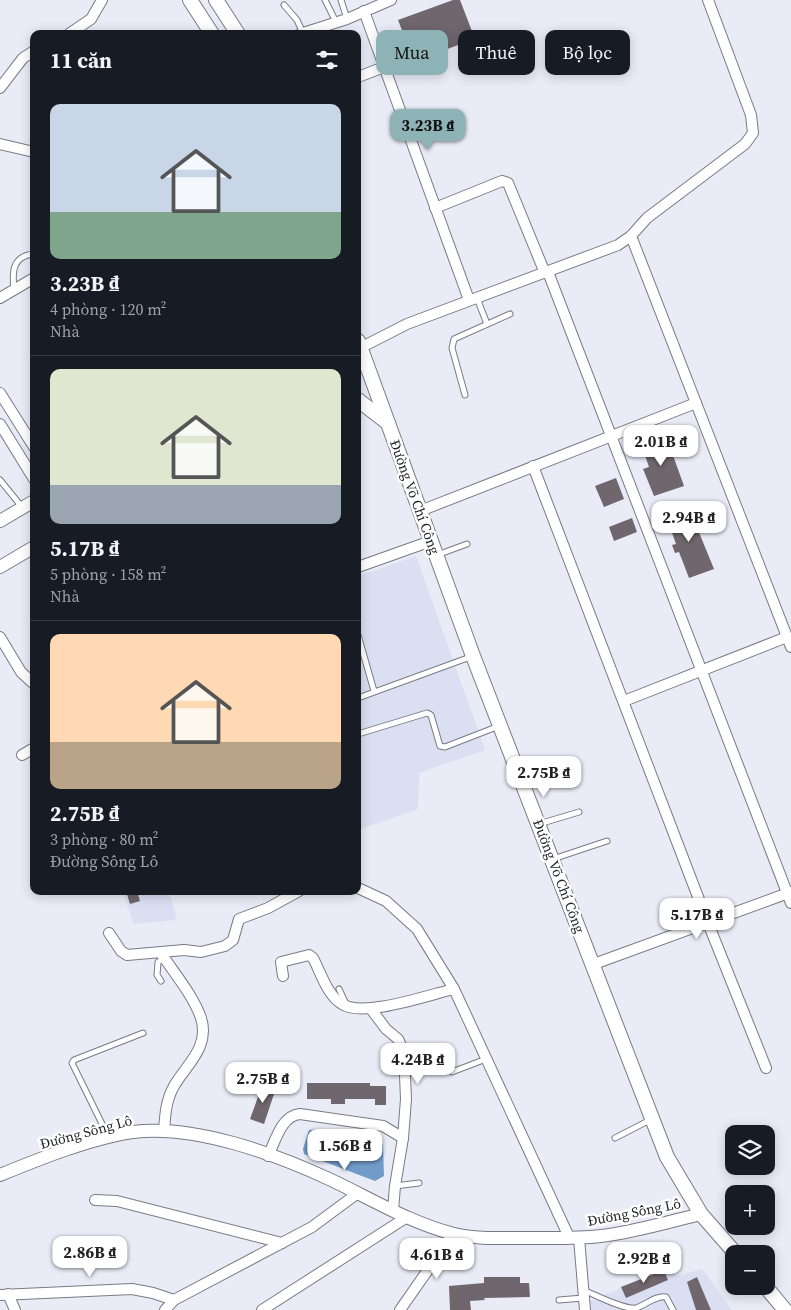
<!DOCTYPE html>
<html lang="vi">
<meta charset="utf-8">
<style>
body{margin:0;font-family:"Source Serif 4",serif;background:#20242c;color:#f1f3f6;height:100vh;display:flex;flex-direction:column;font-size:19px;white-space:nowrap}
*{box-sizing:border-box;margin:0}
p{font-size:16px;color:#9ea1a6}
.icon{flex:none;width:28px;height:28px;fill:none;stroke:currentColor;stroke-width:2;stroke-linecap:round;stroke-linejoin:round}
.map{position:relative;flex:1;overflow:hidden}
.details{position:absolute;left:30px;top:30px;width:331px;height:865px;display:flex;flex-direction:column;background:#171b24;border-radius:10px;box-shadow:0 2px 12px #0003}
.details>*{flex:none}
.guide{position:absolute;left:376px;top:30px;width:339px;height:45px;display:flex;gap:10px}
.tools{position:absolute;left:725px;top:1125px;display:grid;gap:10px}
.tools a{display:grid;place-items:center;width:50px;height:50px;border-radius:10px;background:#171b24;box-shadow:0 2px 12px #0003;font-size:25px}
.price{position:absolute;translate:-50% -42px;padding:0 11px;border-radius:10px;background:#fff;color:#222;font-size:16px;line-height:32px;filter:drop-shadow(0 1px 2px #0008)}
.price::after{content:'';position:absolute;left:50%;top:30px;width:15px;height:11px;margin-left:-8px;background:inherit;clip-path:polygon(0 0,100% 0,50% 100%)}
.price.active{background:#8eb3b6;color:#111}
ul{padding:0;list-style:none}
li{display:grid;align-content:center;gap:10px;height:265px;padding:0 20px}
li+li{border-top:1px solid #363941}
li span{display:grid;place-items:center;height:155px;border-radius:10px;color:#555}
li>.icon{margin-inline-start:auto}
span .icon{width:90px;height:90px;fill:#fffc;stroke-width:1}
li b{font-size:21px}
h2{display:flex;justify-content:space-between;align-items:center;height:60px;padding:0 20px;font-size:21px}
.chip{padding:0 18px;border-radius:10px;background:#171b24;box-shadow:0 2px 12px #0003;font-size:18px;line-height:45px}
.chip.active{background:#8eb3b6;color:#111}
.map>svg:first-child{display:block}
</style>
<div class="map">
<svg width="791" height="1310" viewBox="0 0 791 1310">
<rect width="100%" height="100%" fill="#e9ecf7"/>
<g fill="#dae0f2">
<polygon points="416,556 485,750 419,773 418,809 358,830 358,576"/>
<polygon points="122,891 169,891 177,920 134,924"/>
<polygon points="702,1269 732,1310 588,1310 585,1303 664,1270 674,1270 676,1276"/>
</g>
<polygon fill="#739bc9" points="320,1129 365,1131 383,1145 384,1176 375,1181 304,1154 303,1149 309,1130"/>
<g fill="#70676e">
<polygon points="453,0 460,0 475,39 414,61 398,20"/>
<polygon points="666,436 684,486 654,496 643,469 649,467 641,444"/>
<polygon points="616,478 624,499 604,507 595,486"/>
<polygon points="689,508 714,569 689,578 679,552 675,553 672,545 676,544 666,516"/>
<polygon points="632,518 637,532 614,541 609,527"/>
<polygon points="126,891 137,891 140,901 130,904"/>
<polygon points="263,1083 276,1088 264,1124 250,1119"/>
<polygon points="307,1083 370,1083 370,1086 386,1086 386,1105 375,1105 375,1099 345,1099 345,1104 331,1104 331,1099 307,1099"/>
<polygon points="664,1270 668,1280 626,1298 621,1287"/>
<polygon points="484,1277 520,1277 520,1283 529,1283 530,1297 484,1298 485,1300 470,1301 471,1310 450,1310 449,1286 484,1283"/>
<polygon points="697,1277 702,1289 711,1310 696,1310 687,1282"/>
</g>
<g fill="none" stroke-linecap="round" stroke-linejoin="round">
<g stroke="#787b85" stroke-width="7">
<g id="service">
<polyline points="325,0 336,22"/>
<polyline points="341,0 347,19"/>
<polyline points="284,5 297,20 303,33"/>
<path d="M14,290c-2,-18 -2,-34 20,-36"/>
<polyline points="477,298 487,324"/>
<polyline points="465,395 452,348 454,339 510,314"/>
<polyline points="0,480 22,507"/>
<polyline points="437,555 467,544"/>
<polyline points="358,635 374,691"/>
<polyline points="358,698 473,656"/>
<polyline points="358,734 427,713 431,715 440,746 445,747 499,726"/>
<polyline points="539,824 579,812"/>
<polyline points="553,859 607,841"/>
<polyline points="161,981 157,975 158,962 164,958"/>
<polyline points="339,989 346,1004"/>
<polyline points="452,1072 486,1059"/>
<polyline points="108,1136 72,1063 74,1060 143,1033"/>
<polyline points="615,1138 652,1119"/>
<polyline points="395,1186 419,1183"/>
<path d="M583,1290c13,5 41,20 53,18 10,-3 20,-13 30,-11l7,13"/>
<polyline points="559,1300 583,1298"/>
</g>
</g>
<g stroke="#787b85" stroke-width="12">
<g id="minor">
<polyline points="364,11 469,300"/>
<polyline points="69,34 91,19 102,0"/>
<polyline points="300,34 347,19 391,0"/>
<polyline points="358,77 384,67"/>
<polyline points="0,88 23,58 34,51"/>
<polyline points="0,144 34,152"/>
<polyline points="435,208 502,181 508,183 545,273"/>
<polyline points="631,236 791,647"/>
<polyline points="548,272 791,903"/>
<polyline points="0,298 34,278"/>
<polyline points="360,348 407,324 618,245 631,236 647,218 745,144 753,133 751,115 708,0"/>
<polyline points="0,393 34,447"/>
<polyline points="0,424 34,479"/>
<polyline points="533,466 708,923 766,1068"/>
<polyline points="420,511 696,403"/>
<polyline points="358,567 431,541"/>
<polyline points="0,637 21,672 34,684"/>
<polyline points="624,701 787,637"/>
<polyline points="22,755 34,748"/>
<polyline points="358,888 386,901 417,929 454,989 569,1237"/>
<polyline points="109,933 121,951 127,955 184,950 201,952 225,946 233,940 239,919 268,908 299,891"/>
<path d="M161,953c13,20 32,42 40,65 9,29 -14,46 -27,68 -8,14 -9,29 -10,45"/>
<polyline points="594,964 791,892"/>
<path d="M283,976l-2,-14 28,-7 4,3c8,15 14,37 29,46 21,14 86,-9 112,-15"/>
<polyline points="371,1009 386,1029 398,1039 404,1052 406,1099 403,1138"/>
<path d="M268,1156c8,-16 13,-40 32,-42l83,12 20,12 -8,48 -2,24"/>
<polyline points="95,1200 117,1201 282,1243"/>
<polyline points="579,1238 585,1310"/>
<polyline points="8,1294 15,1310"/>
<polyline points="0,1295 132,1289 153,1293 174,1300"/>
<polyline points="165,1310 174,1300 312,1227 358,1193"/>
<polyline points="262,1310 407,1217"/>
<polyline points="400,1310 453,1234"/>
</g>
</g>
<g stroke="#787b85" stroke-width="14">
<g id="tertiary">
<polyline points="0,521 34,501"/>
<polyline points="0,567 34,547"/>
<path d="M0,1175c39,-16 91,-37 133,-43 61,-8 142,22 196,47 41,19 81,44 125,55 22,5 45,4 68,4 26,0 53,1 79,-2 34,-4 67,-14 100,-22"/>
</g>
</g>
<g stroke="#787b85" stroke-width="16">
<g id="secondary">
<polyline points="190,0 212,34"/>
<polyline points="216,0 238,34"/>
<polyline points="358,341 473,656 667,1157 701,1214 736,1254"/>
<polyline points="358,400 388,423"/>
<polyline points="765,1286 785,1310"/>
</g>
</g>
<use href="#service" stroke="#fff" stroke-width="5"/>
<use href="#minor" stroke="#fff" stroke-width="10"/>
<use href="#tertiary" stroke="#fff" stroke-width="12"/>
<use href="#secondary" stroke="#fff" stroke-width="14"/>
</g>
<g text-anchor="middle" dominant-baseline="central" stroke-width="5" stroke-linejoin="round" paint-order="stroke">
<g font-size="14" fill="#232428" stroke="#fff">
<text transform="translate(415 497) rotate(70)">Đường Võ Chí Công</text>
<text transform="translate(559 876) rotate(69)">Đường Võ Chí Công</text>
<text transform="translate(86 1132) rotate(-15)">Đường Sông Lô</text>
<text transform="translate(634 1212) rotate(-11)">Đường Sông Lô</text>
</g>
</g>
</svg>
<div class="tools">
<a><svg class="icon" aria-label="layers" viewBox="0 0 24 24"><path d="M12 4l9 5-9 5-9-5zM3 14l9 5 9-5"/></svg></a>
<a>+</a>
<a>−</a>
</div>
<b class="price active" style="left:428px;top:151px">3.23B ₫</b>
<b class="price" style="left:661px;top:467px">2.01B ₫</b>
<b class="price" style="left:689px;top:543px">2.94B ₫</b>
<b class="price" style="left:544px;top:798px">2.75B ₫</b>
<b class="price" style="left:697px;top:940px">5.17B ₫</b>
<b class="price" style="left:418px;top:1085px">4.24B ₫</b>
<b class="price" style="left:263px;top:1104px">2.75B ₫</b>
<b class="price" style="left:345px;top:1171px">1.56B ₫</b>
<b class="price" style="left:90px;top:1278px">2.86B ₫</b>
<b class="price" style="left:437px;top:1280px">4.61B ₫</b>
<b class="price" style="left:644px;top:1284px">2.92B ₫</b>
<div class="guide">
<a class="chip active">Mua</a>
<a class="chip">Thuê</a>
<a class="chip">Bộ lọc</a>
</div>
<section class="details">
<h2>11 căn<svg class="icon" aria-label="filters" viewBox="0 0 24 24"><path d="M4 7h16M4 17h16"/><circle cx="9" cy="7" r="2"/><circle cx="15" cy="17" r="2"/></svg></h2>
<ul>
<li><span style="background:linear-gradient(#c9d6e8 70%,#7fa58c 0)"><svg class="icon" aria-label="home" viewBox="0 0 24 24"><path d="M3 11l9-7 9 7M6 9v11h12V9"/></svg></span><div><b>3.23B ₫</b><p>4 phòng · 120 m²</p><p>Nhà</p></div></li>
<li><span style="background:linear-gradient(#dfe7d0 75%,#9aa5b1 0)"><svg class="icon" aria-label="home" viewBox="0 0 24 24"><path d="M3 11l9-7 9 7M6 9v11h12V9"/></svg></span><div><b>5.17B ₫</b><p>5 phòng · 158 m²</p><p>Nhà</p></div></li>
<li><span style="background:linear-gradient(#ffd9b3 70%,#b9a48a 0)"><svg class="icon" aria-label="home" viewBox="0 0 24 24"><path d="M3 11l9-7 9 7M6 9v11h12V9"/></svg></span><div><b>2.75B ₫</b><p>3 phòng · 80 m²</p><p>Đường Sông Lô</p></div></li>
</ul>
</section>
</div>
